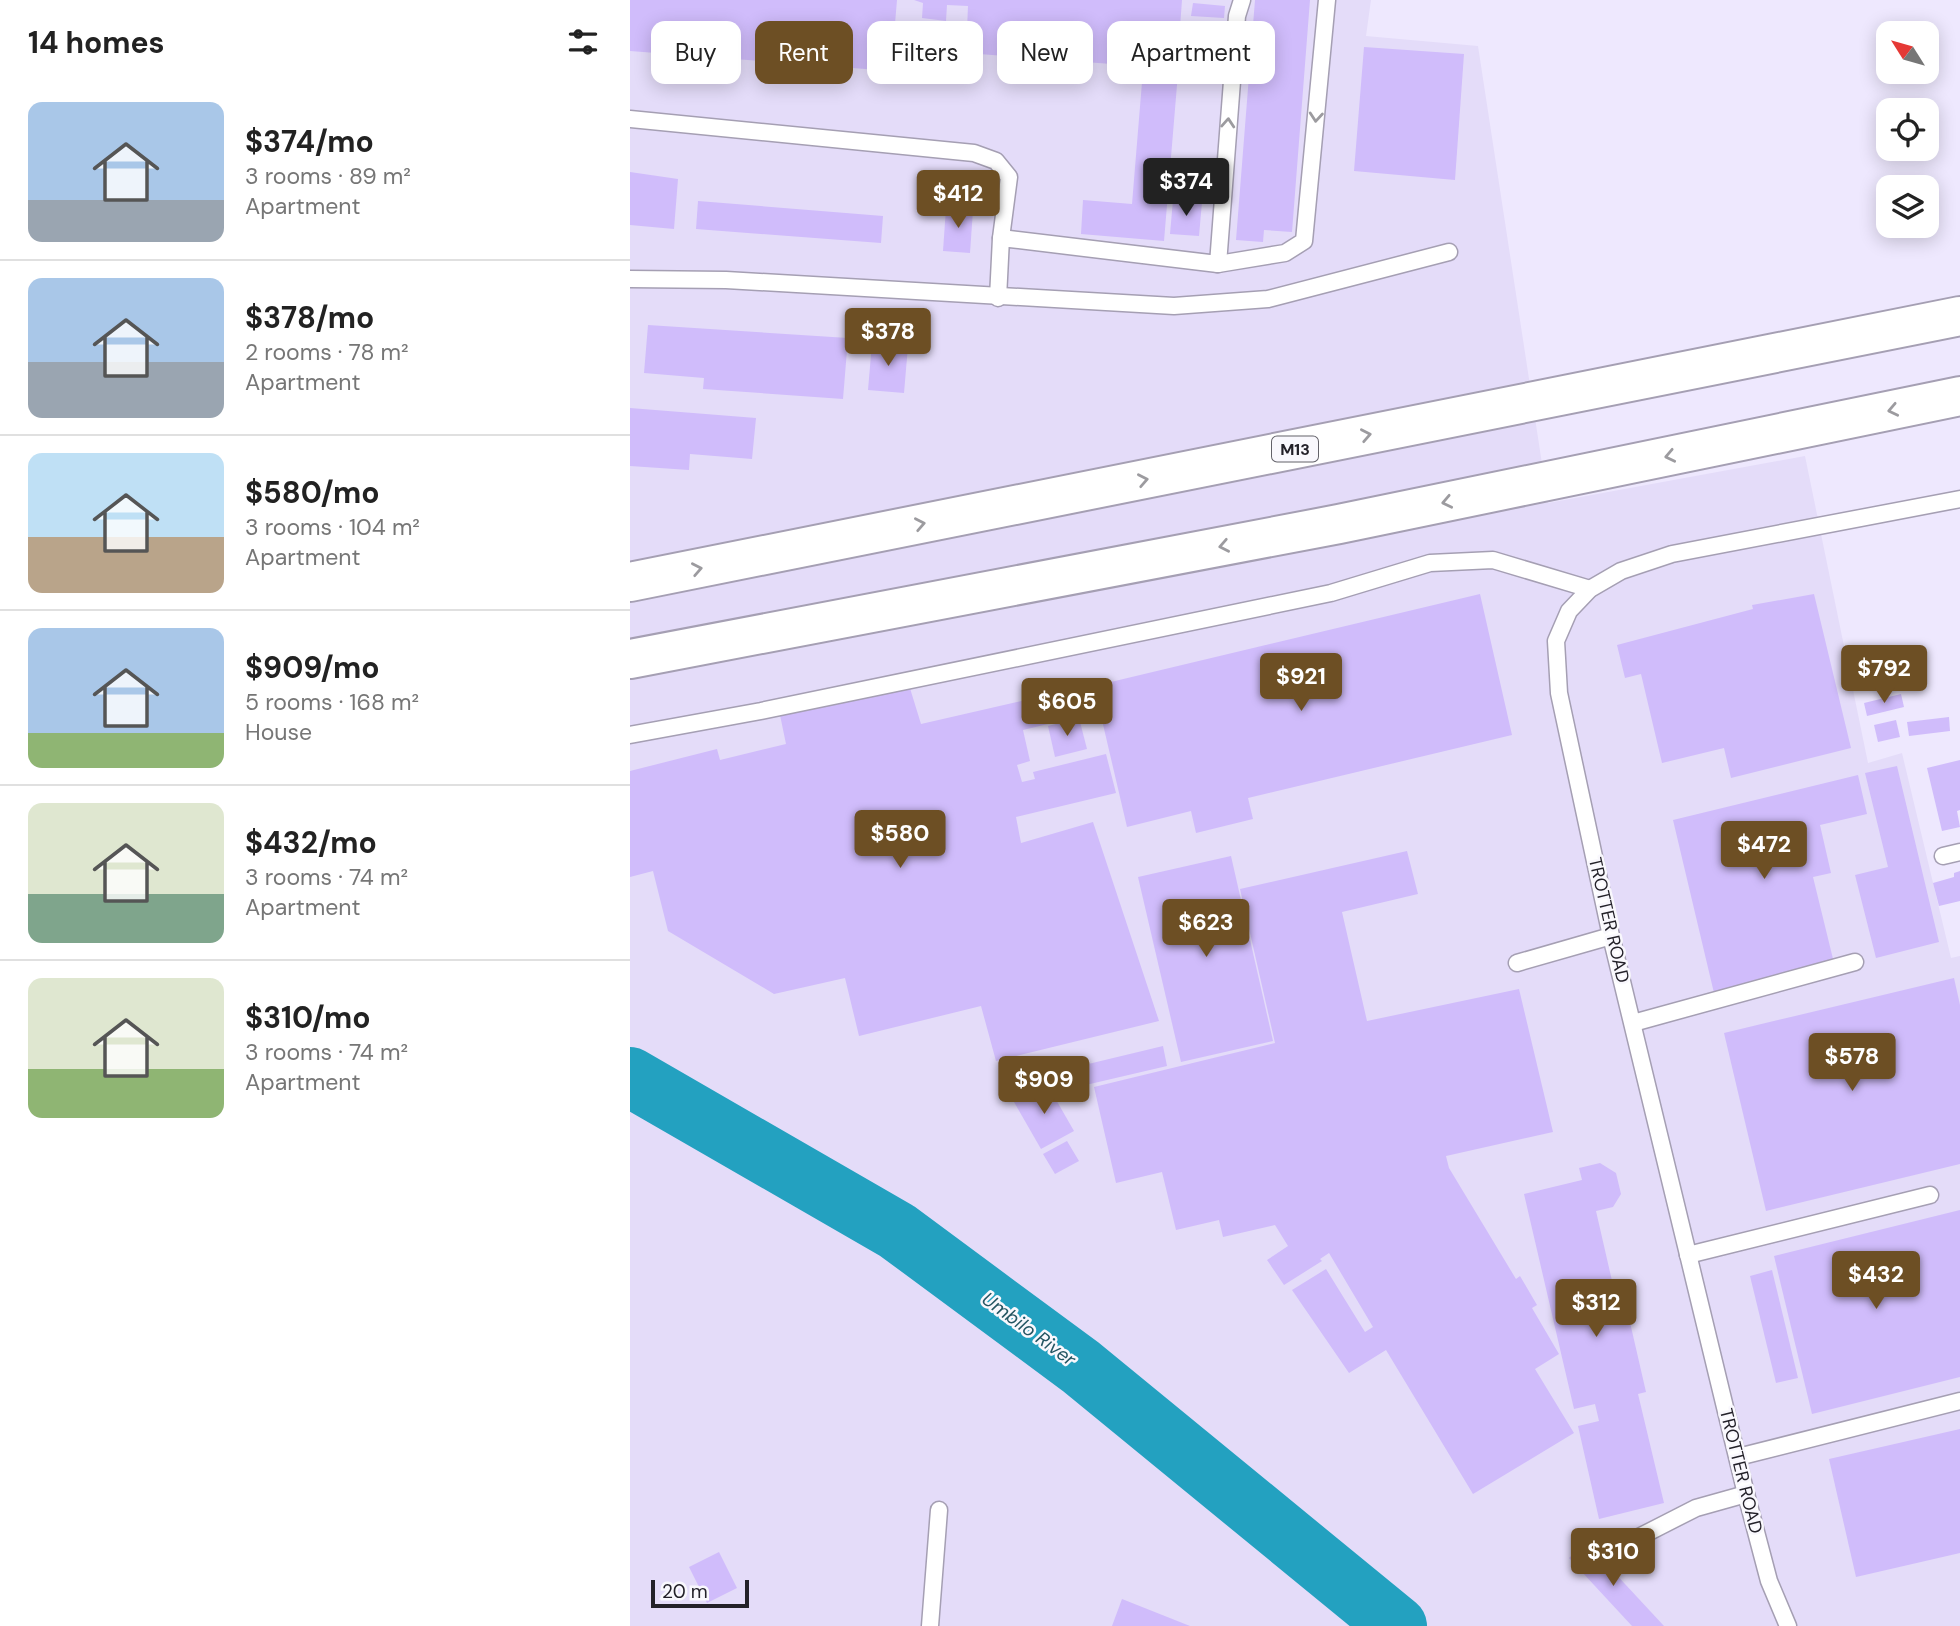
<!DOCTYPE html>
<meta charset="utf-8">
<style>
body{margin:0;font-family:"DM Sans",sans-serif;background:#f2f2f2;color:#222;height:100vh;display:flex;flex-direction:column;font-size:26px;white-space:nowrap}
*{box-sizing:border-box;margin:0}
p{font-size:23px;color:#767676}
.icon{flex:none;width:38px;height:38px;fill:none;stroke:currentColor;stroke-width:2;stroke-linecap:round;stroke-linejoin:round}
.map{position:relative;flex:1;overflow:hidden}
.details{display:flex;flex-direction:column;background:#fff;width:630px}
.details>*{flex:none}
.top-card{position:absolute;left:21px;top:21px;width:665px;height:63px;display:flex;gap:14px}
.needle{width:46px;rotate:307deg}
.controls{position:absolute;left:1246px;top:21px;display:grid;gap:14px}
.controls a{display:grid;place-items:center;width:63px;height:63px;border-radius:14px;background:#fff;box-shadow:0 4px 18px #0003;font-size:35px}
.scale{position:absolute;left:21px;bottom:18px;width:98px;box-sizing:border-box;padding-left:7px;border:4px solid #232129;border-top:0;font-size:19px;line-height:24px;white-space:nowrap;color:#232129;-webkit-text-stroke:5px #f9f8fd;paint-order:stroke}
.price{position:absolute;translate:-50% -60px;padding:0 16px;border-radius:7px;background:#6d4f24;color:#fff;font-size:23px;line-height:46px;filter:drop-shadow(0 2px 4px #0008)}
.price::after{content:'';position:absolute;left:50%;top:42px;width:21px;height:16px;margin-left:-10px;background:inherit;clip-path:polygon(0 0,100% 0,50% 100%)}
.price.active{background:#222;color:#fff}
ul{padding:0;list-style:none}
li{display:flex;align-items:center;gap:21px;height:175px;padding:0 28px}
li+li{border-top:2px solid #e0e0e0}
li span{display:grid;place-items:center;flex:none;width:196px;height:140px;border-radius:14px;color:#555}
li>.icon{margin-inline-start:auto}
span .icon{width:84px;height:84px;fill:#fffc;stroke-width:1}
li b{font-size:30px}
h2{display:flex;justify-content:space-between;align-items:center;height:84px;padding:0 28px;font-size:30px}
.chip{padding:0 24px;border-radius:14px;background:#fff;box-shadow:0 4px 18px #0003;font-size:24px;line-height:63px}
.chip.active{background:#6d4f24;color:#fff}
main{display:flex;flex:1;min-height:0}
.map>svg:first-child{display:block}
</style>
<main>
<section class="details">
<h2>14 homes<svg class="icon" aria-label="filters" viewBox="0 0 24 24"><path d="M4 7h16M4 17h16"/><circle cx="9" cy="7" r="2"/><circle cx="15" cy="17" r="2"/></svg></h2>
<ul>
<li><span style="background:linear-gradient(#a9c7e8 70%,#9aa5b1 0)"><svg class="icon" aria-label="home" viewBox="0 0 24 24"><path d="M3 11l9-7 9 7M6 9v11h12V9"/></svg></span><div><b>$374/mo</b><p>3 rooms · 89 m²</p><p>Apartment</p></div></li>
<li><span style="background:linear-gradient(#a9c7e8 60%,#9aa5b1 0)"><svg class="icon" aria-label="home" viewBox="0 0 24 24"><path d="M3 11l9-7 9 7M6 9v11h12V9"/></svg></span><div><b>$378/mo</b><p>2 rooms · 78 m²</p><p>Apartment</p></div></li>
<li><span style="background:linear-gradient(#bfe0f5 60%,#b9a48a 0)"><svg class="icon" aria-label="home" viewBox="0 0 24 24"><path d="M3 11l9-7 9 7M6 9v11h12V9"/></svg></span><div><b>$580/mo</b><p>3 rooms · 104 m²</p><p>Apartment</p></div></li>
<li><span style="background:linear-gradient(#a9c7e8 75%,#8fb573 0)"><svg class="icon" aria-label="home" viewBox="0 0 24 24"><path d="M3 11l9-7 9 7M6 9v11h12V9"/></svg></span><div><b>$909/mo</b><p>5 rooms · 168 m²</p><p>House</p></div></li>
<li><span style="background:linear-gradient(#dfe7d0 65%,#7fa58c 0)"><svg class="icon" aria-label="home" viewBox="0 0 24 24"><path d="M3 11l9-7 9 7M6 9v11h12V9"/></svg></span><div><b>$432/mo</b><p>3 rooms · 74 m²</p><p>Apartment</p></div></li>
<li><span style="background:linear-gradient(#dfe7d0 65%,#8fb573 0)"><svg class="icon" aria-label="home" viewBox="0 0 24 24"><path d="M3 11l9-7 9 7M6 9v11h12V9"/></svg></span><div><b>$310/mo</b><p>3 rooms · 74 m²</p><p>Apartment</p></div></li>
</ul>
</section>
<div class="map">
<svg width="1330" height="1626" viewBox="0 0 1330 1626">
<rect width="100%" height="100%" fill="#eee8fe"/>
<polygon fill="#e4dcf9" points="0,0 741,0 736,36 848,46 918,503 1175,456 1238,763 1272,753 1321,958 1330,956 1330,1626 0,1626"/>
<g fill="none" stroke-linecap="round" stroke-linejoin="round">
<polyline stroke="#23a1c0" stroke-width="60" points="0,1077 267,1231 451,1367 767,1626"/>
</g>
<g fill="#d0bcfb">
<polygon points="0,0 267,0 261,71 0,51"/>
<polygon points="284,0 552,0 547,69 336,53 338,6 317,5 316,21 292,18 293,3"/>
<polygon points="625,0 680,0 662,232 634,230 633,242 606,240"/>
<polygon points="563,3 595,6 594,18 561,16"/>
<polygon points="734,47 834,54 825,180 724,171"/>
<polygon points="513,70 548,73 534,241 451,234 453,200 502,204"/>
<polygon points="0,172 48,179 44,229 0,225"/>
<polygon points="543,200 572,202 569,236 540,234"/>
<polygon points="68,201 253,216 251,243 66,229"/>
<polygon points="316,208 343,210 340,253 313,251"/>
<polygon points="18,325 218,338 213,399 73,389 74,378 14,373"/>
<polygon points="242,343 278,346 274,393 238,390"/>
<polygon points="0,408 126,418 122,459 60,454 59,470 0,466"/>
<polygon points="850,594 882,735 618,798 623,819 566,833 561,811 497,827 464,686"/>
<polygon points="1184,594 1221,748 1101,778 1094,748 1032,763 1011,674 995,678 987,645 1123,609 1122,605"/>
<polygon points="279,685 291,724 461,685 468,712 393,730 400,761 387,765 392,782 405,779 403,772 476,754 486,793 386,817 391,843 463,822 529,1021 366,1061 351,1006 229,1036 215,978 144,994 38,931 23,871 0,877 0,771 87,749 90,760 156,744 150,715"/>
<polygon points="1271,694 1274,707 1237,716 1234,703"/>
<polygon points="1319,717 1320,731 1279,736 1277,722"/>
<polygon points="449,718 457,749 425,757 418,726"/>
<polygon points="1266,720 1270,737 1248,742 1244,725"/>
<polygon points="1330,760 1330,810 1327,811 1330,827 1312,831 1297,768"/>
<polygon points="1267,766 1309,942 1246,958 1225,875 1258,867 1235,773"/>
<polygon points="1228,775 1237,814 1190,825 1201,873 1183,877 1204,963 1084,993 1043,820"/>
<polygon points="777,851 788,894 712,912 737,1021 889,989 923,1132 816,1156 819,1168 886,1279 890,1276 907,1305 902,1308 929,1354 905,1369 944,1433 843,1494 756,1350 719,1373 662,1290 696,1269 735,1332 743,1327 699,1253 690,1259 692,1261 654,1285 637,1260 658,1246 645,1225 593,1237 589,1220 546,1230 532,1172 486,1183 464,1087 645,1043 610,889"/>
<polygon points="601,856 643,1041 551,1062 508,877"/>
<polygon points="1330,871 1330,901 1309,906 1303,883 1324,877 1324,873"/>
<polygon points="1324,978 1330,1005 1330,1164 1136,1211 1094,1033"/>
<polygon points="533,1046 537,1066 430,1091 425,1072"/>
<polygon points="417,1084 444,1131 411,1149 384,1102"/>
<polygon points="437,1141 449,1161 425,1174 413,1154"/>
<polygon points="970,1163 986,1173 991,1194 983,1207 966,1211 988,1307 996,1305 1016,1392 1008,1394 1034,1503 969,1519 948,1426 969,1421 965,1404 944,1409 894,1194 952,1180 949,1168"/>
<polygon points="1330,1210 1330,1377 1182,1414 1144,1256"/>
<polygon points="1142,1270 1168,1378 1146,1383 1120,1276"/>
<polygon points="1330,1429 1330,1553 1226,1577 1199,1459"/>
<polygon points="956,1542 1034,1626 1002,1626 939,1558"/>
<polygon points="89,1552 107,1588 77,1603 59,1567"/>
<polygon points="492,1599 560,1626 482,1626"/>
</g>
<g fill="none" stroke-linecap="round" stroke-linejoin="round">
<g stroke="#a59fb3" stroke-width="19">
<g id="service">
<polyline points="0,119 344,153 366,161 379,177 371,238"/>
<polyline points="588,264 607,16 612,0"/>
<polyline points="0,279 96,280 544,306 638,299 819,252"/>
<polyline points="368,298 371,238 588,264 655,253 674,241 697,0"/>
<polyline points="0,735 131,711 701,593 800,563 863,560 960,589"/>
<polyline points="1313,856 1330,852"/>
<polyline points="887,963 981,936"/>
<polyline points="1003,1023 1225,962"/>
<polyline points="1058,1255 1300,1195"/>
<polyline points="1108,1457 1330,1401"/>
<polyline points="1009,1537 1066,1508 1116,1494"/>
<polyline points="300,1626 309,1510"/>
<polyline points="1158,1626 1139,1581 1116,1494 981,936 929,693 926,641 939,611 960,589 991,571 1042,554 1330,499"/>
</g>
</g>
<g stroke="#a59fb3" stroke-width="42">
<g id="motorway">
<polyline points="0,582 1330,316"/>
<polyline points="0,659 709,524 1330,396"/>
</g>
</g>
<use href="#service" stroke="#fff" stroke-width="16"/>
<use href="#motorway" stroke="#fff" stroke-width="38"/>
</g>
<defs><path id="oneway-chevron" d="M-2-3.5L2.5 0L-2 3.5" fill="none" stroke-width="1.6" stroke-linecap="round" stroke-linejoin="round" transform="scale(1.75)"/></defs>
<g stroke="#9c9b9f">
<use href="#oneway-chevron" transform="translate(686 117) rotate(95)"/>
<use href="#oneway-chevron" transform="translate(598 123) rotate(-86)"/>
<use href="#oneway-chevron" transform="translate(1263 410) rotate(168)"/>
<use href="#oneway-chevron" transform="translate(736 435) rotate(-11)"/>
<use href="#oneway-chevron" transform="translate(1040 456) rotate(168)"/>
<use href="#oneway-chevron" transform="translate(513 480) rotate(-11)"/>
<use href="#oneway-chevron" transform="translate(817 502) rotate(168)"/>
<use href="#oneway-chevron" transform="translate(290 524) rotate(-11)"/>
<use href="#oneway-chevron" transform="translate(594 546) rotate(169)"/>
<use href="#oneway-chevron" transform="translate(67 569) rotate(-11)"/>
</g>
<g text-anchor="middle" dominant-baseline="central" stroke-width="5" stroke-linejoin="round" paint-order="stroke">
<rect fill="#f9f8fd" stroke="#636269" stroke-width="2" x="642" y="436.5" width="46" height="25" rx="5"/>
<g font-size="16" font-weight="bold" fill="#232129">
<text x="665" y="449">M13</text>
</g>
<g font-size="18" fill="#232129" stroke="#f9f8fd">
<text transform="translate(979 920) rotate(77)">TROTTER ROAD</text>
<text transform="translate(1111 1471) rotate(76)">TROTTER ROAD</text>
</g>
<g font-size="19" font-style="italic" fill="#255663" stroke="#f9f8fd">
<text transform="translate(399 1329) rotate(36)">Umbilo River</text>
</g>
</g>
</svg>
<div class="controls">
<a><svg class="needle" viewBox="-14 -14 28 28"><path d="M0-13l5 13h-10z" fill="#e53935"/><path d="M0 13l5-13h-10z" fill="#767676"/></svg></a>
<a><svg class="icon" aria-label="locate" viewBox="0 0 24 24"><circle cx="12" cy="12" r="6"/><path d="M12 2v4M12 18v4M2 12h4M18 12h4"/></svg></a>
<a><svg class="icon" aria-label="layers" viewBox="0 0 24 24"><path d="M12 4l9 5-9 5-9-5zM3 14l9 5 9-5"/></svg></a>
</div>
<div class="scale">20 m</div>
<b class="price active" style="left:556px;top:218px">$374</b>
<b class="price" style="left:328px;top:230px">$412</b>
<b class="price" style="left:258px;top:368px">$378</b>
<b class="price" style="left:1254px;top:705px">$792</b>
<b class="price" style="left:671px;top:713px">$921</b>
<b class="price" style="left:437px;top:738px">$605</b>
<b class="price" style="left:270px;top:870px">$580</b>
<b class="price" style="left:1134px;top:881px">$472</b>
<b class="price" style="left:576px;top:959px">$623</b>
<b class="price" style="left:1222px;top:1093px">$578</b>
<b class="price" style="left:414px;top:1116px">$909</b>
<b class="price" style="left:1246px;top:1311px">$432</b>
<b class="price" style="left:966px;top:1339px">$312</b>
<b class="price" style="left:983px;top:1588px">$310</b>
<div class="top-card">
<a class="chip">Buy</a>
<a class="chip active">Rent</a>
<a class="chip">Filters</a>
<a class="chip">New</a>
<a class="chip">Apartment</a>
</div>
</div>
</main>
